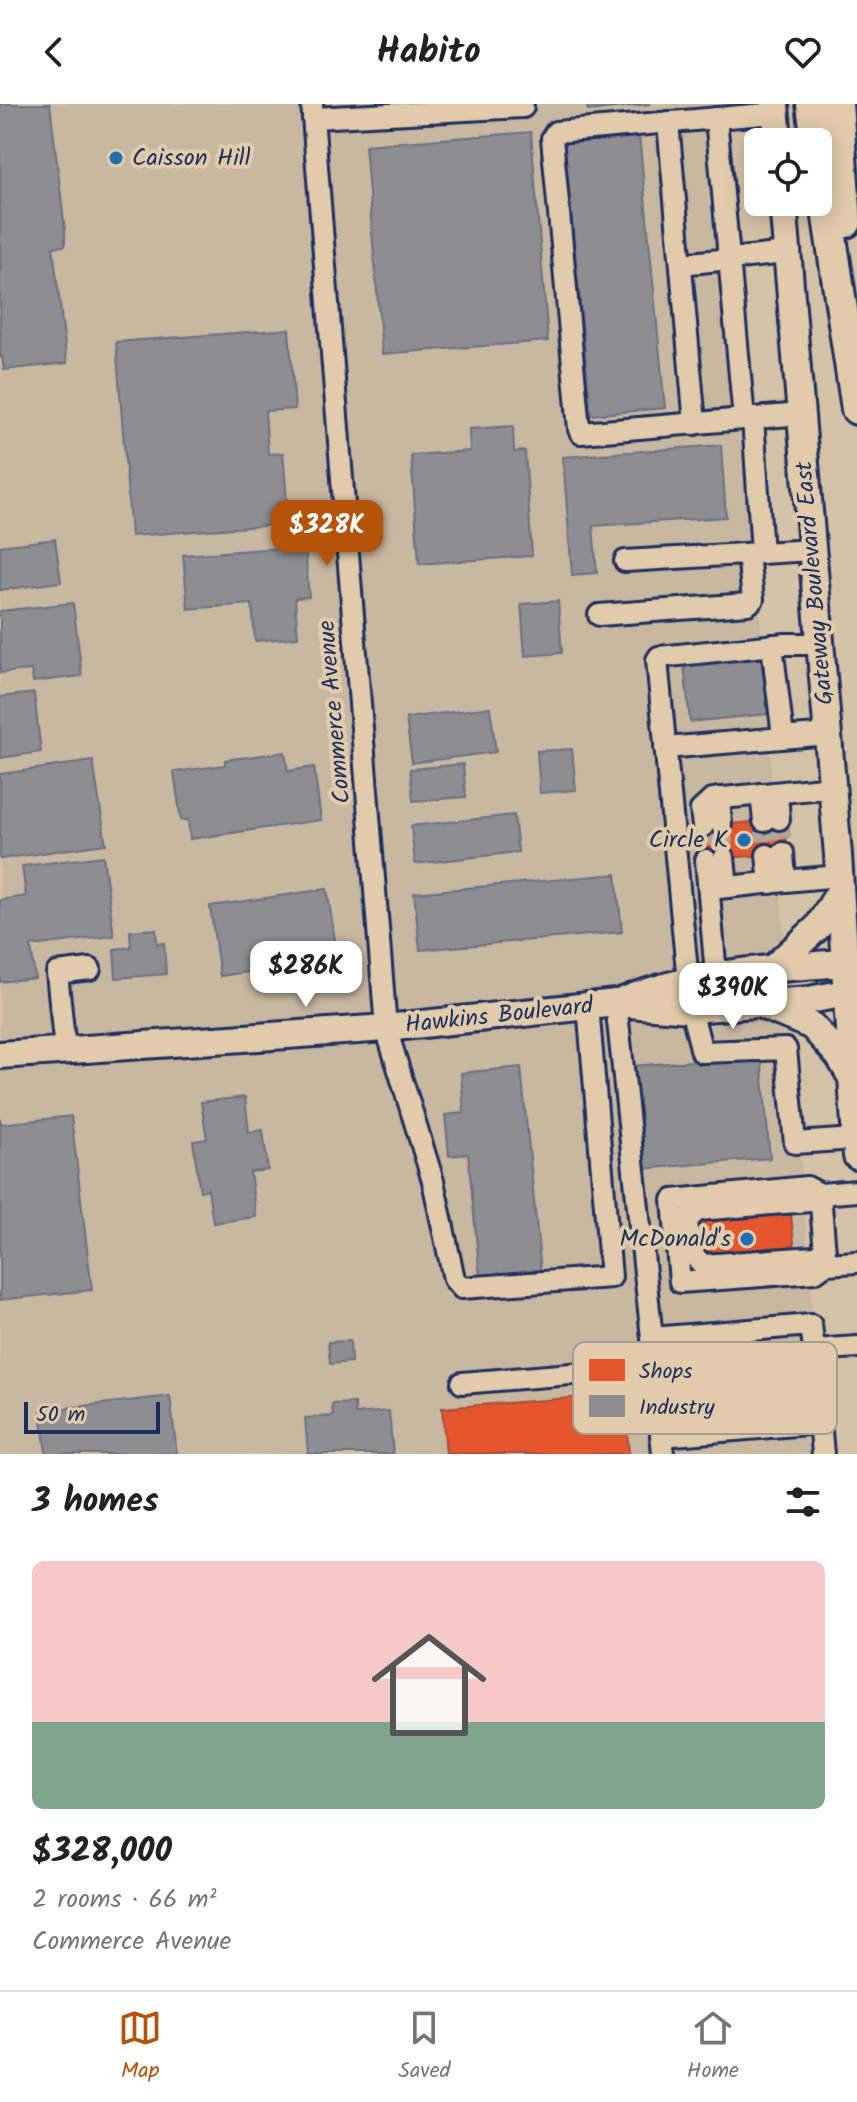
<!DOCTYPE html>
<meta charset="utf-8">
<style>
body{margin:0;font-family:Kalam,sans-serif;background:#f2f2f2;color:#222;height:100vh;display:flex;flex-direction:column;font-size:30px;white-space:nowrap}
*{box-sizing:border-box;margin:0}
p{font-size:26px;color:#767676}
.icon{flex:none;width:44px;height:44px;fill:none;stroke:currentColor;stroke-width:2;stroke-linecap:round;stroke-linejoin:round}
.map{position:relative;height:1350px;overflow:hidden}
.drawer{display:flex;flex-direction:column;background:#fff;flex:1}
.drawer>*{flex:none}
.controls{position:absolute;left:744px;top:24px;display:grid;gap:16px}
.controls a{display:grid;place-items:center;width:88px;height:88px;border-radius:12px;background:#fff;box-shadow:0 4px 20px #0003;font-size:40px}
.scale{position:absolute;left:24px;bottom:20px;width:136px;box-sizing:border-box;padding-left:8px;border:4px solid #1b2f5e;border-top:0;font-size:22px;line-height:28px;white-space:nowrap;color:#1b2f5e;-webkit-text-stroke:6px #e2cbab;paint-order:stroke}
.price{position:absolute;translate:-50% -68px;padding:0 18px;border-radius:16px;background:#fff;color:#222;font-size:26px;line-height:52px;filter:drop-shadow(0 2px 4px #0008)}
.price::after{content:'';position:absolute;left:50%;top:48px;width:24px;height:18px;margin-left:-12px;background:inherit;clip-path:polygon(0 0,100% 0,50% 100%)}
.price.selected{background:#b45309;color:#fff}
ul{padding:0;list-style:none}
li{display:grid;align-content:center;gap:16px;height:424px;padding:0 32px}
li+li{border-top:2px solid #e0e0e0}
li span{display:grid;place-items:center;height:248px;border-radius:12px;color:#555}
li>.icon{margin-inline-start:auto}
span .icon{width:144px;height:144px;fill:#fffc;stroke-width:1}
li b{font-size:34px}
h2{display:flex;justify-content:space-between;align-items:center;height:96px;padding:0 32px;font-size:34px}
header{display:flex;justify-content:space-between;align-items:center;height:104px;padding:0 32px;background:#fff;font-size:36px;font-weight:700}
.tabs{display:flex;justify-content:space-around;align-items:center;height:112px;border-top:2px solid #e0e0e0;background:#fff;font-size:22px;color:#767676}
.tabs a{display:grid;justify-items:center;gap:4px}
.tabs .selected{color:#b45309}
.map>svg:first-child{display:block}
</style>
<header><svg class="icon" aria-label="back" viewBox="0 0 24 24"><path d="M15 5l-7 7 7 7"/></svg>Habito<svg class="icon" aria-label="heart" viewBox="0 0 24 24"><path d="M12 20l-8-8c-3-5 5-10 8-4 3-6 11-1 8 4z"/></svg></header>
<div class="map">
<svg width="857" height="1350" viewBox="0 0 857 1350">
<rect width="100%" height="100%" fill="#d6c2a6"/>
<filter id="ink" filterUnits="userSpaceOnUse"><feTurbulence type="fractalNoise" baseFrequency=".0125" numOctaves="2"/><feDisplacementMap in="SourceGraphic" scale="16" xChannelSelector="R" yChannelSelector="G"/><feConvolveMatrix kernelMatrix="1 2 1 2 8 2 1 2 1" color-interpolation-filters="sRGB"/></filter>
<g filter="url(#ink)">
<polygon fill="#c8b7a1" points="0,0 721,0 823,1350 0,1350"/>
<g fill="#e4572e" stroke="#a84b3c" stroke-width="2">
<polygon points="784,715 788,749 703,756 700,723"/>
<polygon points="790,1101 795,1149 703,1159 698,1122 704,1121 703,1110"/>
<polygon points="624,1290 629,1350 446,1350 442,1304"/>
</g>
<g fill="#8d8d92" stroke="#6b7182" stroke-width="2">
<polygon points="0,0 50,0 65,126 65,142 53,143 67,259 4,266 2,252 0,253"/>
<polygon points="587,0 650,0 588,7"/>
<polygon points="531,28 548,237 382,250 365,41"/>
<polygon points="639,30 665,304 591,311 564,37"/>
<polygon points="289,225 295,305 265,307 268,350 283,349 289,420 131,432 116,238"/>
<polygon points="513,322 514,348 525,347 532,452 419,460 411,351 470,347 469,325"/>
<polygon points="721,341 726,413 593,422 597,469 572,471 563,353"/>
<polygon points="55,435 61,478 0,486 0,442"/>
<polygon points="305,442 309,493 295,494 298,533 255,537 252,500 188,505 183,451"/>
<polygon points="558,497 562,549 525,552 521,500"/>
<polygon points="73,499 82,572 33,578 31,566 0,569 0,507"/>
<polygon points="761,552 768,610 690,618 684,560"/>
<polygon points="34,589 41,648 0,654 0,593"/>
<polygon points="490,603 496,648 412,659 406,614"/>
<polygon points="572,645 576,686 540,689 537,647"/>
<polygon points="285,648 288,667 314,663 321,716 190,735 188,716 181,716 174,668 225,661 225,656"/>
<polygon points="93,657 106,740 0,755 0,670"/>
<polygon points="463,660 466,693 413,697 410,665"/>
<polygon points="514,711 518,748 415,760 411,722"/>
<polygon points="103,752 114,832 31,842 35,874 0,878 0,796 26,792 22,762"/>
<polygon points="616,770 622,828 420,846 414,789"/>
<polygon points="327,785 338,855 220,872 210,802"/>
<polygon points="156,825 157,840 164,839 166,870 116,874 114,845 131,843 130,827"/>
<polygon points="761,951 770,1054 642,1065 633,962"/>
<polygon points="521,963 541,1168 480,1173 468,1050 449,1052 445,1011 464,1009 461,969"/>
<polygon points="245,993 249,1028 263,1026 268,1066 250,1068 256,1113 213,1119 208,1085 200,1087 193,1037 207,1035 201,998"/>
<polygon points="71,1012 92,1186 0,1196 0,1014 1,1020"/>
<polygon points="350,1237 351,1258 330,1260 328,1238"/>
<polygon points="170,1292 177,1350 46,1350 41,1307"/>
<polygon points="355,1299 355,1310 389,1307 393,1350 308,1350 305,1314 333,1312 332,1300"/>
</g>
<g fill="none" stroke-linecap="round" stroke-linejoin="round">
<g stroke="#b1a598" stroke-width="20" stroke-dasharray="20 10" stroke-linecap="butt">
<polyline points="779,715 783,749"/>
<polyline points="764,717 767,751"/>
<polyline points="721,720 724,754"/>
<polyline points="703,722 706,756"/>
</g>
<g stroke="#1b2f5e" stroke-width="26">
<g id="minor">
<polyline points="312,0 386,924 433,1077 454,1175 462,1184 611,1173 588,902"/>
<polyline points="776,9 556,28 552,34 579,325 581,329 801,310"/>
<polyline points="313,14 523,3"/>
<polyline points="716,14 744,315"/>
<polyline points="668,18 695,320"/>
<polyline points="681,160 787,149"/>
<polyline points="753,314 762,449"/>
<polyline points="625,457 812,446"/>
<polyline points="599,511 748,500 753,495 748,450"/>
<polyline points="772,541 783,633"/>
<polyline points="665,644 828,630"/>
<polyline points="777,689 779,715"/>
<polyline points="761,690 764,717"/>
<polyline points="719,694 721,720"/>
<polyline points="703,722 701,706 713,695 832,683"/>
<polyline points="783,749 785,777 839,772"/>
<polyline points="767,751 770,779"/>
<polyline points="724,754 727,783"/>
<polyline points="706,756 716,871"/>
<polyline points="709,785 785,777"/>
<polyline points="688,877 657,556 659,553 785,540 820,540"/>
<polyline points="616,899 652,1234"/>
<polyline points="691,905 702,948 786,945 795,1039 855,1035"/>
<polyline points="65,946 57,869 90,865"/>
<polyline points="857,1087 820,1090 807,1083 673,1096 680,1178 815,1168 826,1160 857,1158"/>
<polygon points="820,1090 826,1160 814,1153 703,1161 690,1148 687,1116 698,1106 810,1097"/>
<polyline points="685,1232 690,1286 703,1297 818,1286"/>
<polyline points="814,1246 823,1350"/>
<polyline points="462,1279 655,1263"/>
<polyline points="661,1332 821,1319"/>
<polyline points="663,1350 652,1234 811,1221 814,1246 857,1243"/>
</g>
</g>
<g stroke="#1b2f5e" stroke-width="32">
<g id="major">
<polyline points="775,0 778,38"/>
<polyline points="783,98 838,751 857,1052"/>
<polyline points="773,864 818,823 840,787"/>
<path d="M623,897c75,-30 154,-33 234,-39"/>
<polyline points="764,902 812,922 839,952 849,969"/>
<polyline points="0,951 386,924 616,899 691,905 809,896 857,887"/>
</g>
</g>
<g stroke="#1b2f5e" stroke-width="36">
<g id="highway">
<polyline points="812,0 817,38"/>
<polyline points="837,0 846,118"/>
<polyline points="818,47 857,305"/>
</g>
</g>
<use href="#minor" stroke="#e2cbab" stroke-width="20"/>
<use href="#major" stroke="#e2cbab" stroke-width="26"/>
<use href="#highway" stroke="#e2cbab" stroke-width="30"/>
</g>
</g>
<g fill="#1f6fb2" stroke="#e2cbab" stroke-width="3">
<circle cx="116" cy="54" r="8"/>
<circle cx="744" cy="736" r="8"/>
<circle cx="747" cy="1135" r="8"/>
</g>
<g text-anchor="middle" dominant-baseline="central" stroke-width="8" stroke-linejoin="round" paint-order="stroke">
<g font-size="24" fill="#1b2f5e" stroke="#e2cbab" text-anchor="end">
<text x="132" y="54" text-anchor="start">Caisson Hill</text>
<text x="728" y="736">Circle K</text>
<text x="731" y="1135">McDonald's</text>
</g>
<g font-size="24" fill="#1b2f5e" stroke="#e2cbab">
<text transform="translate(815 479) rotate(-95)">Gateway Boulevard East</text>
<text transform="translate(335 608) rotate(-95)">Commerce Avenue</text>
<text transform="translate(499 912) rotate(-6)">Hawkins Boulevard</text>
</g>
</g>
<rect x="573" y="1238" width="264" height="92" rx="12" fill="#e2cbab" stroke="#a69c94" stroke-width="2"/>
<rect x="589" y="1255" width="36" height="22" fill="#e4572e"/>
<rect x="589" y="1291" width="36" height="22" fill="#8d8d92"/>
<g font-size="22" fill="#1b2f5e">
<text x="639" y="1274">Shops</text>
<text x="639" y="1310">Industry</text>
</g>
</svg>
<div class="controls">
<a><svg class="icon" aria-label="locate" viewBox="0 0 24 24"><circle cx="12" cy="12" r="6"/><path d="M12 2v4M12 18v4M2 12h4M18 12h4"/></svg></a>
</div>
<div class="scale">50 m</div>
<b class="price selected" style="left:327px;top:464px">$328K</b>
<b class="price" style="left:306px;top:905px">$286K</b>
<b class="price" style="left:733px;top:927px">$390K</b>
</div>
<section class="drawer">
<h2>3 homes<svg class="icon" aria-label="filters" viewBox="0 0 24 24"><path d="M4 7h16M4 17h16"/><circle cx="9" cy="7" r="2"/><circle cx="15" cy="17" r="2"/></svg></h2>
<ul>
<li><span style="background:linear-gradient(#f6c9c9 65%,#7fa58c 0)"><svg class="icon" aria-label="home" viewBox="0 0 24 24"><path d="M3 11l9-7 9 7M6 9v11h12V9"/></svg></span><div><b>$328,000</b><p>2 rooms · 66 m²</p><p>Commerce Avenue</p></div></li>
</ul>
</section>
<nav class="tabs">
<a class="selected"><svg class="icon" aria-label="map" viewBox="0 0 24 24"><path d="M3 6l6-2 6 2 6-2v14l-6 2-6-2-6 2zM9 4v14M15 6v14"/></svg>Map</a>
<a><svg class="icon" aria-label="saved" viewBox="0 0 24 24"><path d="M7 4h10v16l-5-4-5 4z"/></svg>Saved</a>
<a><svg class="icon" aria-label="home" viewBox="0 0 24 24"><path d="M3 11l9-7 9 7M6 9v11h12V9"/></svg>Home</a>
</nav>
